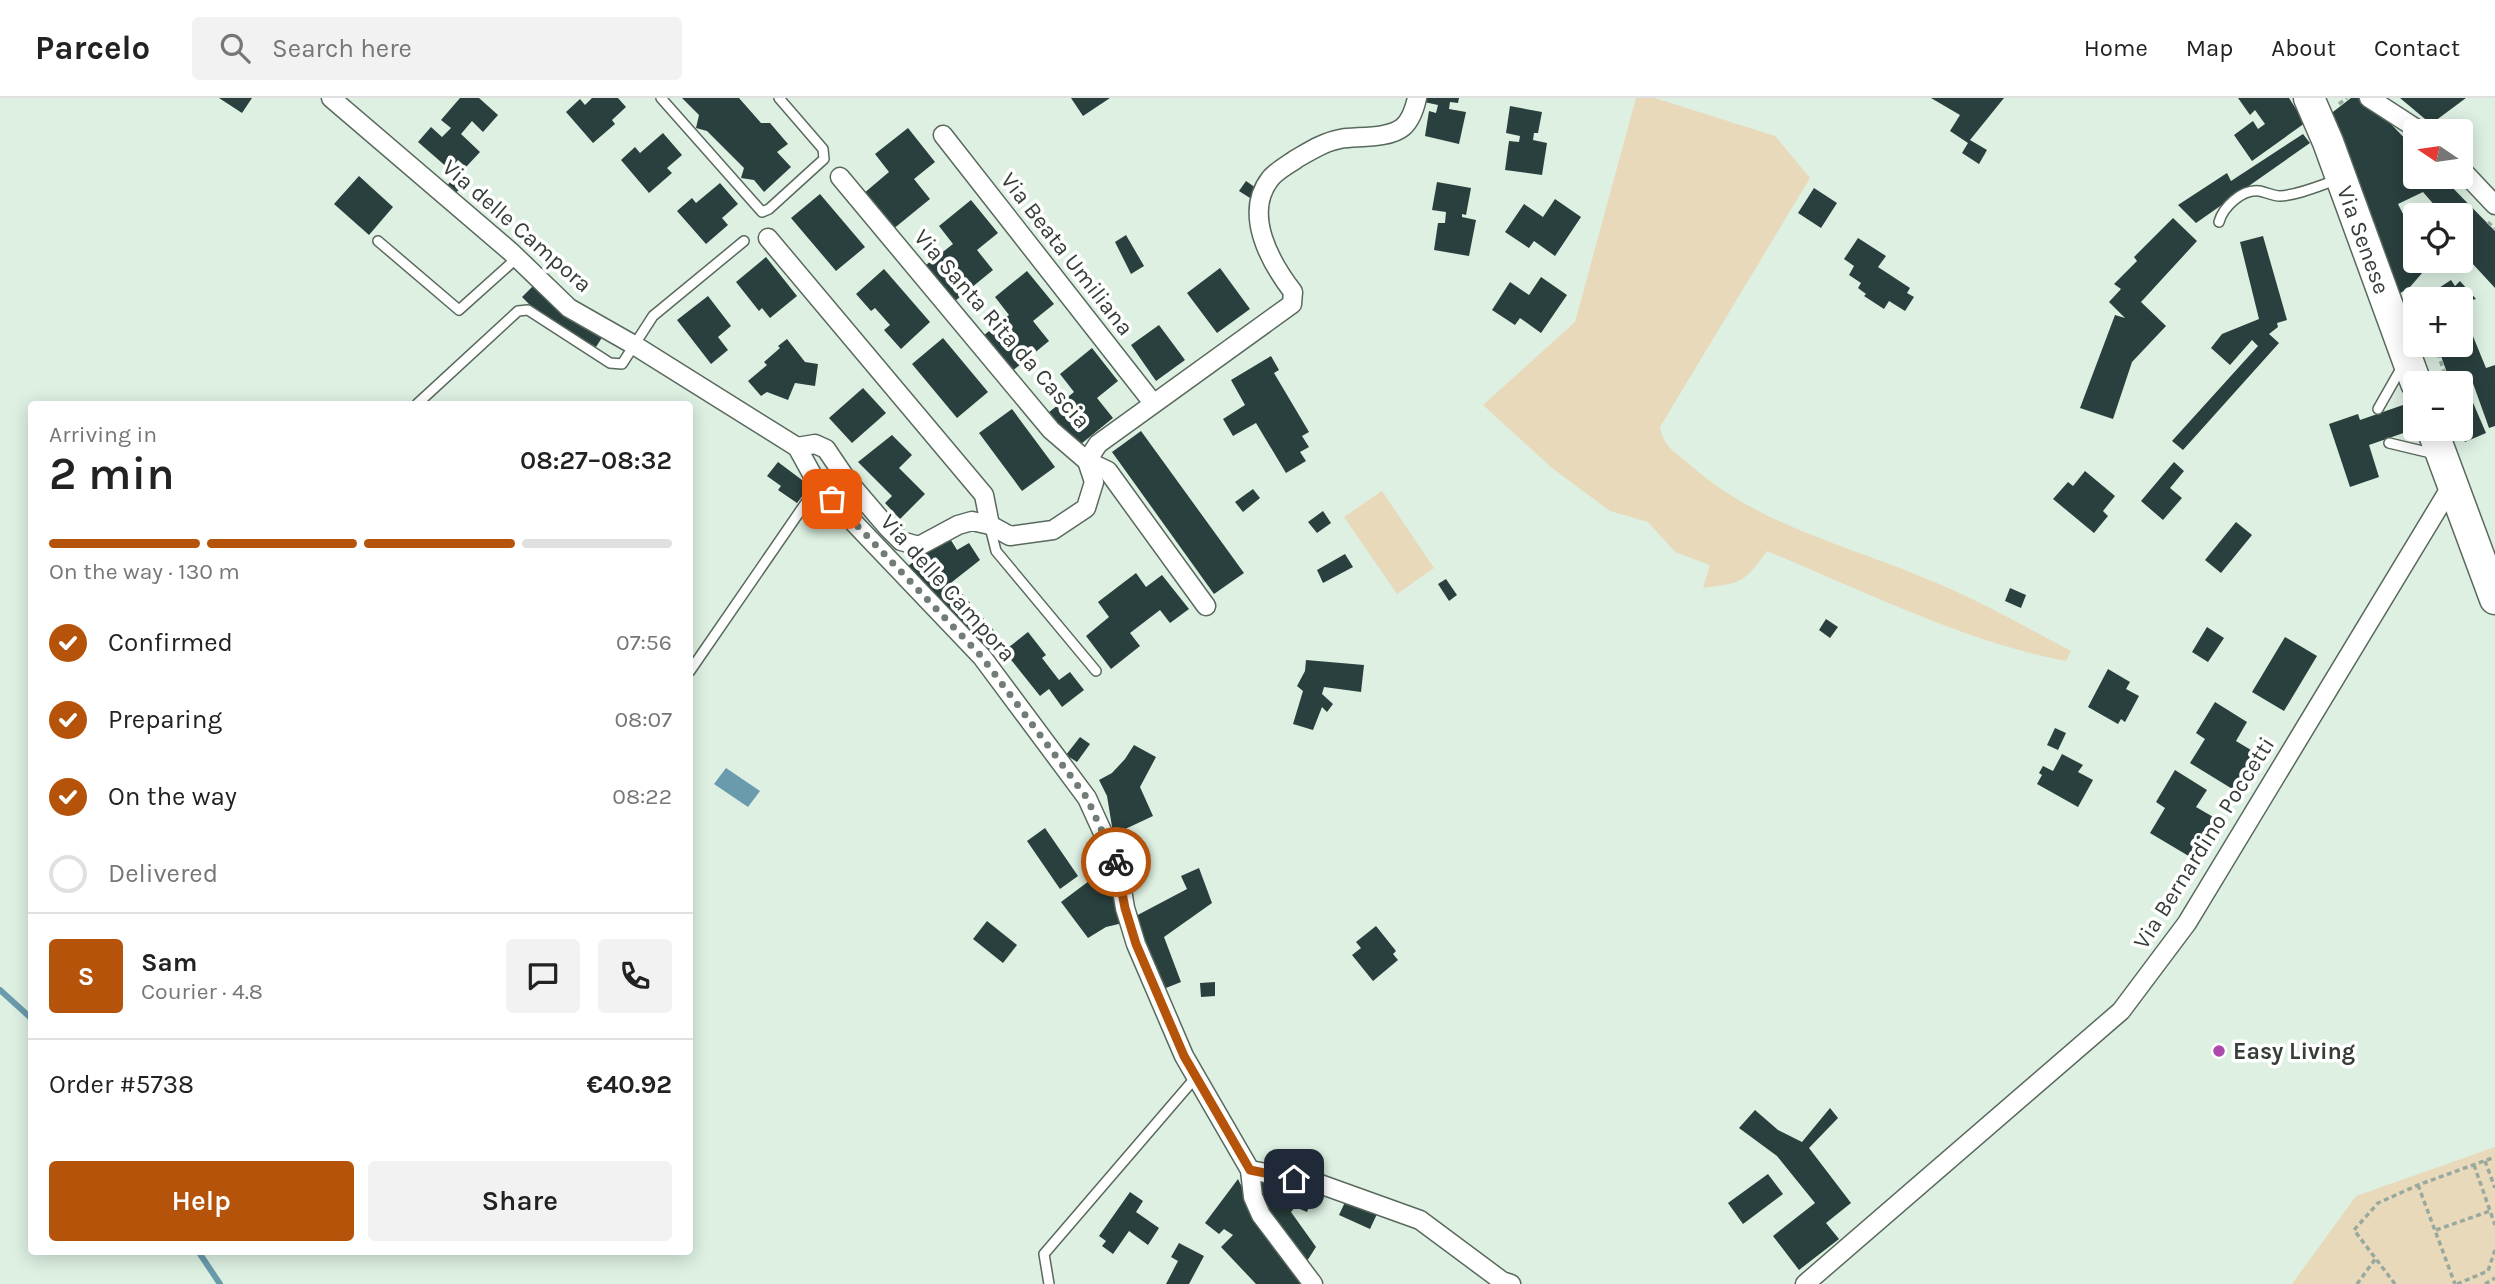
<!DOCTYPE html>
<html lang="en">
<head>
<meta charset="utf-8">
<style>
	body { margin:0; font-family:Karla,sans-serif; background:#f2f2f2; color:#222; height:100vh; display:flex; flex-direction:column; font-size:26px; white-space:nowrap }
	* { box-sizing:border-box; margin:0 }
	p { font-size:23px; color:#767676 }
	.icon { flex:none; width:38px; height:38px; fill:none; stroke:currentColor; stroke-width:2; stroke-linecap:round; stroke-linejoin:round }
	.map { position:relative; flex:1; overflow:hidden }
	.details { position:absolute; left:28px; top:303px; width:665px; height:854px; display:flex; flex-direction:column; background:#fff; border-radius:7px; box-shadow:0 4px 18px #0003 }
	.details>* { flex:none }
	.needle { width:46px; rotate:283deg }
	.tools { position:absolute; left:2403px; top:21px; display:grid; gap:14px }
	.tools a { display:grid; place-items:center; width:70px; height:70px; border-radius:7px; background:#fff; box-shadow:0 4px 18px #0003; font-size:35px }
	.pin { position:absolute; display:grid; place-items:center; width:60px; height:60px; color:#fff; margin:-30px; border-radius:14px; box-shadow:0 4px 10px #0006 }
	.courier { position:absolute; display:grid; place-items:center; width:70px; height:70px; margin:-35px; border:5px solid #b45309; border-radius:50%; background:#fff; color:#222; box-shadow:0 2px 9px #0007 }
	.head em { font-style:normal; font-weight:600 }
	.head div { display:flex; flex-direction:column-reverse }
	.head { display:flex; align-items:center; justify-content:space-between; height:119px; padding:0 21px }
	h1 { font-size:46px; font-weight:600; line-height:52px }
	.bar { display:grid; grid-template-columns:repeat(4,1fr); gap:10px 7px; align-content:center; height:84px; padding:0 21px }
	.bar i { height:9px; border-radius:5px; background:#e0e0e0 }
	.bar .on { background:#b45309 }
	.bar p { grid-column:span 4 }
	.line { display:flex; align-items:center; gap:18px; padding:0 21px; border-top:2px solid #e0e0e0 }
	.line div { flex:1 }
	.round { display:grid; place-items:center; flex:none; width:74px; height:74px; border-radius:7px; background:#f2f2f2 }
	ol { padding:0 21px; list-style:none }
	li { display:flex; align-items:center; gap:21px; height:77px }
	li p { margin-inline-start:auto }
	li .icon { padding:7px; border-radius:50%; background:#b45309; color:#fff; stroke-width:4 }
	li:last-child { color:#767676 }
	li i { width:38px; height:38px; border:4px solid #e0e0e0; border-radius:50% }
	.button { display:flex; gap:14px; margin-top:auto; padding:14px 21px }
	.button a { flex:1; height:80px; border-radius:7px; background:#b45309; color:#fff; font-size:28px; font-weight:600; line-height:80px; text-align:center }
	.button a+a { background:#f2f2f2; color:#222 }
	header { display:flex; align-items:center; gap:42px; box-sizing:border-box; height:98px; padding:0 35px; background:#fff; border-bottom:2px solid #e0e0e0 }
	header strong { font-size:33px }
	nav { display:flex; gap:38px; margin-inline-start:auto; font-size:24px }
	.search { width:490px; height:63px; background:#f2f2f2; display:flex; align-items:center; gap:18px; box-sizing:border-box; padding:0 24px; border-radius:7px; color:#767676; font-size:26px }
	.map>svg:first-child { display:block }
	.green { fill:#e9d9bb }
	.water { fill:#699bad }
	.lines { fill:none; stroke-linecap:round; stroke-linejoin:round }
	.stream { stroke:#699bad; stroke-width:6 }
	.building { fill:#2a403e }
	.lane-casing { stroke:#59695d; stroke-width:12 }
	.street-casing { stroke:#59695d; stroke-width:21 }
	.primary-casing { stroke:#59695d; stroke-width:33 }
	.path { stroke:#9aa99e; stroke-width:3.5; stroke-dasharray:5 3.5; stroke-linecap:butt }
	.lane { stroke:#fff; stroke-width:9 }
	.street { stroke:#fff; stroke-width:18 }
	.primary { stroke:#fff; stroke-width:30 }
	.done { stroke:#707c74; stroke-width:7; stroke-dasharray:0 12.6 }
	.route { stroke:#b45309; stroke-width:9 }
	.poi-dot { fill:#ad48ad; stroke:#fff; stroke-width:2.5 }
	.labels { text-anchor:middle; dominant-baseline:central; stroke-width:7; stroke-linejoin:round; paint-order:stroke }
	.street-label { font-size:23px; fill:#363e38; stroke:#fff }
	.poi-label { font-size:23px; font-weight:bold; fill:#363e38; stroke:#fff; text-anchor:start }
</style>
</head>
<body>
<header>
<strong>Parcelo</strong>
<div class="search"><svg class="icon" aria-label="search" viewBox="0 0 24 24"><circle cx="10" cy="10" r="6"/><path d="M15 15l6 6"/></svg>Search here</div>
<nav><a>Home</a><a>Map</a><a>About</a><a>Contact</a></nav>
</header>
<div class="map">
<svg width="2495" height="1186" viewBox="0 0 2495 1186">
	<rect width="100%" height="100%" fill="#ddf0e2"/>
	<g class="green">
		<path d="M1636,0H1655L1775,38L1810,80L1660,329C1664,349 1673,352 1688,365C1756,426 1840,445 1922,479C1973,499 2022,527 2071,553L2066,563C1967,545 1861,492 1767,453C1744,485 1742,485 1703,490L1710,467L1675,454L1648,424L1610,413L1552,370L1483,307L1575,224Z"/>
		<polygon points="1382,393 1434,470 1397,496 1344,419"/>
		<polygon points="2495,1049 2495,1186 2292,1186 2356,1098"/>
	</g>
	<polygon class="water" points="726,670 760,693 748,709 714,686"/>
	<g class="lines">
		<g class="stream">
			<polyline points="0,892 32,921"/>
			<polyline points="198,1153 220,1186"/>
		</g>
	</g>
	<g class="building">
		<polygon points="219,0 252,0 242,15"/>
		<polygon points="460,0 479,0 498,17 483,34 472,23 461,36 480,54 466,69 458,62 449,71 418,44 431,29 442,39 451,30 441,22"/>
		<polygon points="592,0 618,0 626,9 612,22 615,26 593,45 566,14 580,1 585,7"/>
		<polygon points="682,0 739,0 761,25 770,25 788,46 777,54 791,69 764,94 754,82 741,80 744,70 707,33 696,30 699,17"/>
		<polygon points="1071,0 1110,0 1083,18"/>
		<polygon points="1425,0 1459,0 1458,5 1450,4 1449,11 1466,14 1459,46 1425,38 1429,13 1436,15 1438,7 1424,4"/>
		<polygon points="1931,0 2004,0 1970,42 1987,52 1979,66 1962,55 1968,45 1950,33 1960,17"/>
		<polygon points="2238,0 2289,0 2305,25 2252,63 2234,37 2253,23 2258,31 2265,26 2255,12 2250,17"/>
		<polygon points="2351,0 2358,0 2388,23 2415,51 2415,79 2442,79 2495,133 2495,190 2460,152 2460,117 2443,117 2423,94 2398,106 2415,140 2415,163 2427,163 2429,167 2410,189 2394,199 2329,17"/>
		<polygon points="2400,0 2466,0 2431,26"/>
		<polygon points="1510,8 1542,14 1538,35 1534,35 1533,42 1547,45 1542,77 1505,72 1509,43 1519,44 1520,38 1506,35"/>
		<polygon points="908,30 935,64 914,81 930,101 892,132 863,96 889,74 875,56"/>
		<polygon points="663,35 682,57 667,70 672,75 649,95 621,62 635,49 640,55"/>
		<polygon points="2303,36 2310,45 2196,125 2178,107 2227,75 2231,83"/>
		<polygon points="456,76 465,84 456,95 447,88"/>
		<polygon points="359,78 393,109 369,137 334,106"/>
		<polygon points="1246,83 1256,90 1250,100 1239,93"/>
		<polygon points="1437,84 1471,90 1466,117 1462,116 1462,119 1476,122 1469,158 1434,152 1438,125 1445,125 1446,114 1432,112"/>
		<polygon points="720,85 738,106 722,120 728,127 706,146 677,113 692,100 696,105"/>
		<polygon points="1814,90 1837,105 1821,130 1798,115"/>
		<polygon points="820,96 865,149 836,173 791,120"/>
		<polygon points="1555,101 1581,119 1555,158 1534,143 1529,150 1505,134 1524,106 1543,119"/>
		<polygon points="971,102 998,135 977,152 993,172 955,203 926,167 953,146 939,128"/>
		<polygon points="2173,120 2197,143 2141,204 2166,228 2132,264 2113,321 2080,310 2115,217 2125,220 2109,204 2121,191 2114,186 2137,163 2134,159"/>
		<polygon points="1126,137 1144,168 1131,176 1115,144"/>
		<polygon points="2263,138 2287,222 2277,225 2278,229 2269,236 2279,245 2183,352 2172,343 2258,248 2252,242 2230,267 2211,250 2222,236 2259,221 2240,144"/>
		<polygon points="1858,140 1886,158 1878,169 1910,190 1907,195 1914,199 1905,213 1889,203 1884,211 1864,198 1866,196 1858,190 1861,185 1849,177 1854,168 1844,161"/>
		<polygon points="766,159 797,198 770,220 762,210 759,213 736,184"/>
		<polygon points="1220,170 1250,211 1217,235 1187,195"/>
		<polygon points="884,171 930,224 901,251 884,232 890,227 875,210 871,213 856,196"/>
		<polygon points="1027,173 1054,206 1033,223 1049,243 1011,274 983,238 1009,217 995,199"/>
		<polygon points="1541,179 1567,197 1541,235 1520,220 1515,227 1492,212 1510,184 1529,197"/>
		<polygon points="2451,182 2455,188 2460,183 2476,201 2460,205 2460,201 2422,201"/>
		<polygon points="533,188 562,215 603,238 596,249 535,212 522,199"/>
		<polygon points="708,198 731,228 718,239 728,252 711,266 677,222"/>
		<polygon points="2461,209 2486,270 2495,267 2495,328 2489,330 2470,277 2450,283 2437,247 2460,247"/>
		<polygon points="1159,227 1185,262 1156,283 1131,247"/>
		<polygon points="943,240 988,294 957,320 912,266"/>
		<polygon points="787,241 805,264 818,266 815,288 795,285 788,302 767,294 761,298 748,283 767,267 764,264 780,250 778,248"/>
		<polygon points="1092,250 1118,283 1097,300 1113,320 1076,350 1048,315 1074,294 1060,276"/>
		<polygon points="1271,258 1279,272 1274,275 1309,334 1302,338 1309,349 1300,354 1306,363 1286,375 1256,325 1233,338 1223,321 1245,307 1231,282"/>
		<polygon points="863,290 886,315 852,345 829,320"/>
		<polygon points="2471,300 2486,335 2465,344 2459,331 2460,305"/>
		<polygon points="2403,307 2412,332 2369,347 2379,379 2350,389 2329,326 2358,316 2360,322"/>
		<polygon points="1012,311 1055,369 1022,393 979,335"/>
		<polygon points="1141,333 1244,475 1214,496 1112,354"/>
		<polygon points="892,337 912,357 899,370 925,396 900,421 885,405 892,398 858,364"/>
		<polygon points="778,364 810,388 797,405 778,392 781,388 767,378"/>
		<polygon points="2174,364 2184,373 2170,390 2182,400 2163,422 2141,403"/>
		<polygon points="2085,373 2115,398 2103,413 2108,418 2094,435 2053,401 2068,384 2073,388"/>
		<polygon points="1253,391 1260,400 1243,414 1235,404"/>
		<polygon points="1323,413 1331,425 1317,435 1308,424"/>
		<polygon points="2236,424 2252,437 2221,475 2205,462"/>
		<polygon points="949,439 957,452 969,445 980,462 952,484 1003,543 986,555 905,470"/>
		<polygon points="1345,456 1353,469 1323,485 1317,472"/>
		<polygon points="1136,475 1146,489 1162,477 1189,511 1170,525 1160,512 1130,535 1140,548 1111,571 1086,538 1109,519 1098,504"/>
		<polygon points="1446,481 1457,497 1449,503 1438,486"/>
		<polygon points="2010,490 2026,497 2021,510 2005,503"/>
		<polygon points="1826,521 1838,529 1830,540 1819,532"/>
		<polygon points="2207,529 2224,540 2208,564 2192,554"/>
		<polygon points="1028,534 1046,557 1042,560 1059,582 1070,574 1084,592 1062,609 1049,591 1040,598 1004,553"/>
		<polygon points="2285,539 2317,558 2284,613 2252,594"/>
		<polygon points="1306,562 1364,567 1361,594 1324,589 1322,596 1333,606 1327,614 1322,609 1313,632 1293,626 1303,593 1297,588 1305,573"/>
		<polygon points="2108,571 2130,584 2126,591 2139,598 2125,624 2121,621 2118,626 2088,609"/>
		<polygon points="2215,604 2247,624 2236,643 2256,655 2234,692 2190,665 2205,641 2196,635"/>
		<polygon points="2055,630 2066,635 2058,652 2047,647"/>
		<polygon points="1080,639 1090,646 1077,664 1066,657"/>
		<polygon points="1134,647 1156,659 1140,689 1153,718 1121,733 1124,746 1115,747 1107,698 1099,682 1112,675 1125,661"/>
		<polygon points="2062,656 2083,667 2078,674 2093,682 2078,709 2037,686 2042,677 2039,675 2043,668 2053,673"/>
		<polygon points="2175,672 2207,692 2196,709 2215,720 2192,760 2150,735 2165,710 2156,704"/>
		<polygon points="1045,730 1078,778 1060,791 1027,743"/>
		<polygon points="1106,759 1118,811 1123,825 1106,829 1088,840 1061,804 1101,774 1098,761"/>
		<polygon points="1199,770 1212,805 1164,839 1181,884 1161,892 1132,820 1187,791 1181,778"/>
		<polygon points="987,823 1017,847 1003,865 973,841"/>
		<polygon points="1376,828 1396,853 1393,856 1398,862 1373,883 1352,857 1361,850 1356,844"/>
		<polygon points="1215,884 1215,898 1201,899 1200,885"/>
		<polygon points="1830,1010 1838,1020 1809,1050 1851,1105 1826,1125 1839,1141 1799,1172 1773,1138 1815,1105 1777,1058 1739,1030 1755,1012 1778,1032 1802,1044"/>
		<polygon points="1768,1076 1783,1096 1743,1126 1728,1105"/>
		<polygon points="1264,1077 1315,1094 1307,1114 1295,1109 1291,1114 1316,1149 1307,1163 1268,1114 1256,1090"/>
		<polygon points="1238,1081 1259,1125 1307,1186 1256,1186 1221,1149 1233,1137 1224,1131 1219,1136 1205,1125"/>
		<polygon points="1130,1094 1143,1103 1136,1114 1159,1130 1148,1147 1129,1133 1113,1156 1102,1148 1106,1143 1099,1138"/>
		<polygon points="1346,1102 1377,1116 1370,1131 1339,1117"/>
		<polygon points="1179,1145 1204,1158 1189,1186 1166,1186 1178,1163 1171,1159"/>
	</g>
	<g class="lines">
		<g class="lane-casing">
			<g id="lane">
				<polyline points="661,0 762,114 769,111 824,61 823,51 779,0"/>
				<path d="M2219,124C2223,109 2242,91 2259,93C2266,94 2273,98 2280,98C2299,97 2321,87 2339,81"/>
				<polyline points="378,143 459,212 517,160"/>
				<polyline points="417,306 518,213 528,212 610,265 622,266 653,218 744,143"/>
				<polyline points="2378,311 2403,267"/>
				<polyline points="2389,345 2435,356"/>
				<polyline points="990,429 996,453 1096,573"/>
				<polyline points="690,573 818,387"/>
				<polyline points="1049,1186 1044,1156 1196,979"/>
			</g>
		</g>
		<g class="street-casing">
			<g id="street">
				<polyline points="331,0 511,154 569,210 634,247 797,349 818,387 982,559 1087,700 1118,768 1125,810 1136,846 1184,958 1250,1072 1253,1099 1261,1117 1313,1186"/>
				<polyline points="2369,0 2420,33"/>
				<polyline points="943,37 1153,305"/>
				<polyline points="2460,70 2495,107"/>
				<polyline points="840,79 1051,332 1087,363 1108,373 1206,508"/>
				<polyline points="768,140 984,397 990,427"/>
				<path d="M797,349L815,346L826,351L847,382L888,430L901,443L919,448L958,427L972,423L990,427L1010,438L1053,432L1086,410L1094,384L1087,363L1098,346L1292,206L1293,194C1270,164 1243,116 1270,81C1276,73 1288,67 1296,61C1310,53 1324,44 1340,41C1357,38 1389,41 1403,29C1411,22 1415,9 1417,0"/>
				<polyline points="1250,1072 1317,1085 1420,1122 1502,1183 1511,1186"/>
				<polyline points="1805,1186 2121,913 2187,825 2452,387"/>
			</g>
		</g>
		<g class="primary-casing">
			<g id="primary">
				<path id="s1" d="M2309,0L2328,44L2416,285"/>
				<polyline points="2432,331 2495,501"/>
			</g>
		</g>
		<g class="path">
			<polyline points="2339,6 2347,0"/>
			<polyline points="2488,124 2495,131"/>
			<polyline points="2435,247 2447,282"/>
			<polyline points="2485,1063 2495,1090"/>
			<polyline points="2474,1067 2495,1127"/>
			<polyline points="2418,1087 2455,1186"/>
			<polyline points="2436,1132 2490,1113"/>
			<polyline points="2357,1186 2376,1160"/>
			<polyline points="2395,1186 2354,1132 2378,1105 2418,1087 2495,1059"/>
			<polyline points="2457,1186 2488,1173 2495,1152"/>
			<polyline points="2485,1186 2495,1180"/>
		</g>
		<use href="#lane" class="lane"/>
		<use href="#street" class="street"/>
		<use href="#primary" class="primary"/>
	</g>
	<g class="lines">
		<polyline class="done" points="832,401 982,559 1087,700 1116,764"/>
		<polyline class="route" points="1116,764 1125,810 1136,846 1184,958 1250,1072 1294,1081"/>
	</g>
	<circle class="poi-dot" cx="2219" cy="953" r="7"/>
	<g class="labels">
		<g class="street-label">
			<text transform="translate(517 128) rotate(41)">Via delle Campora</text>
			<text stroke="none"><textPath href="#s1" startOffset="152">Via Senese</textPath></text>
			<text transform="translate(1067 156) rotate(52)">Via Beata Umiliana</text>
			<text transform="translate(1002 231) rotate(49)">Via Santa Rita da Cascia</text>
			<text transform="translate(948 490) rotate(48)">Via delle Campora</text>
			<text transform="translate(2204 745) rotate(-58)">Via Bernardino Poccetti</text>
		</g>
		<g class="poi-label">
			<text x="2233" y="953">Easy Living</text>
		</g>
	</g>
</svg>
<div class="tools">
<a><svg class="needle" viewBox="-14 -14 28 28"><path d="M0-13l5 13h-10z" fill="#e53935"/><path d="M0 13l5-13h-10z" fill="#767676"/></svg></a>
<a><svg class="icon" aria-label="locate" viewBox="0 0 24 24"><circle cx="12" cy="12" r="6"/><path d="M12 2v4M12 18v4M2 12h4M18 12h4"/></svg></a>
<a>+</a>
<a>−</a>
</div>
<div class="pin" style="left:832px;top:401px;background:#ea580c"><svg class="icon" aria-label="bag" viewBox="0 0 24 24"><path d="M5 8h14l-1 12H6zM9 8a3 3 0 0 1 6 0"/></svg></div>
<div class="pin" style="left:1294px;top:1081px;background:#1f2937"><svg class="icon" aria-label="home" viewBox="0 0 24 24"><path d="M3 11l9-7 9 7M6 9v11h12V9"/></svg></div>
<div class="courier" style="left:1116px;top:764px"><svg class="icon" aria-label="bike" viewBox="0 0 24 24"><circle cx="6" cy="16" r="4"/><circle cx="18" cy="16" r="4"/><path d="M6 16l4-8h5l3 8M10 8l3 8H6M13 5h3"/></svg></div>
<section class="details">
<div class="head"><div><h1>2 min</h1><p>Arriving in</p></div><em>08:27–08:32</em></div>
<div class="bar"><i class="on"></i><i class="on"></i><i class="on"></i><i></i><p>On the way · 130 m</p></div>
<ol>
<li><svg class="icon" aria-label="check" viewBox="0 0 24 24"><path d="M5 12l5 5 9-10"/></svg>Confirmed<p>07:56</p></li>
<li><svg class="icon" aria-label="check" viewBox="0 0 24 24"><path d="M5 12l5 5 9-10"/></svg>Preparing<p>08:07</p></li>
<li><svg class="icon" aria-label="check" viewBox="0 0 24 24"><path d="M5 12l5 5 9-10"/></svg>On the way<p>08:22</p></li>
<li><i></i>Delivered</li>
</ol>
<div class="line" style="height:126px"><b class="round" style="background:#b45309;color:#fff">S</b><div><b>Sam</b><p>Courier · 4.8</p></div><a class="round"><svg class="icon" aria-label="chat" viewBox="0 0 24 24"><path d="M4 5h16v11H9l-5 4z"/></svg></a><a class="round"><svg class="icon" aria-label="phone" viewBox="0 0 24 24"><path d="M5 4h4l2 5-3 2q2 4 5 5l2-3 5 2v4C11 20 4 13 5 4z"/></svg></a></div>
<div class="line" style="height:91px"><div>Order #5738</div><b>€40.92</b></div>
<div class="button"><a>Help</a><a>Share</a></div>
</section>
</div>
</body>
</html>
